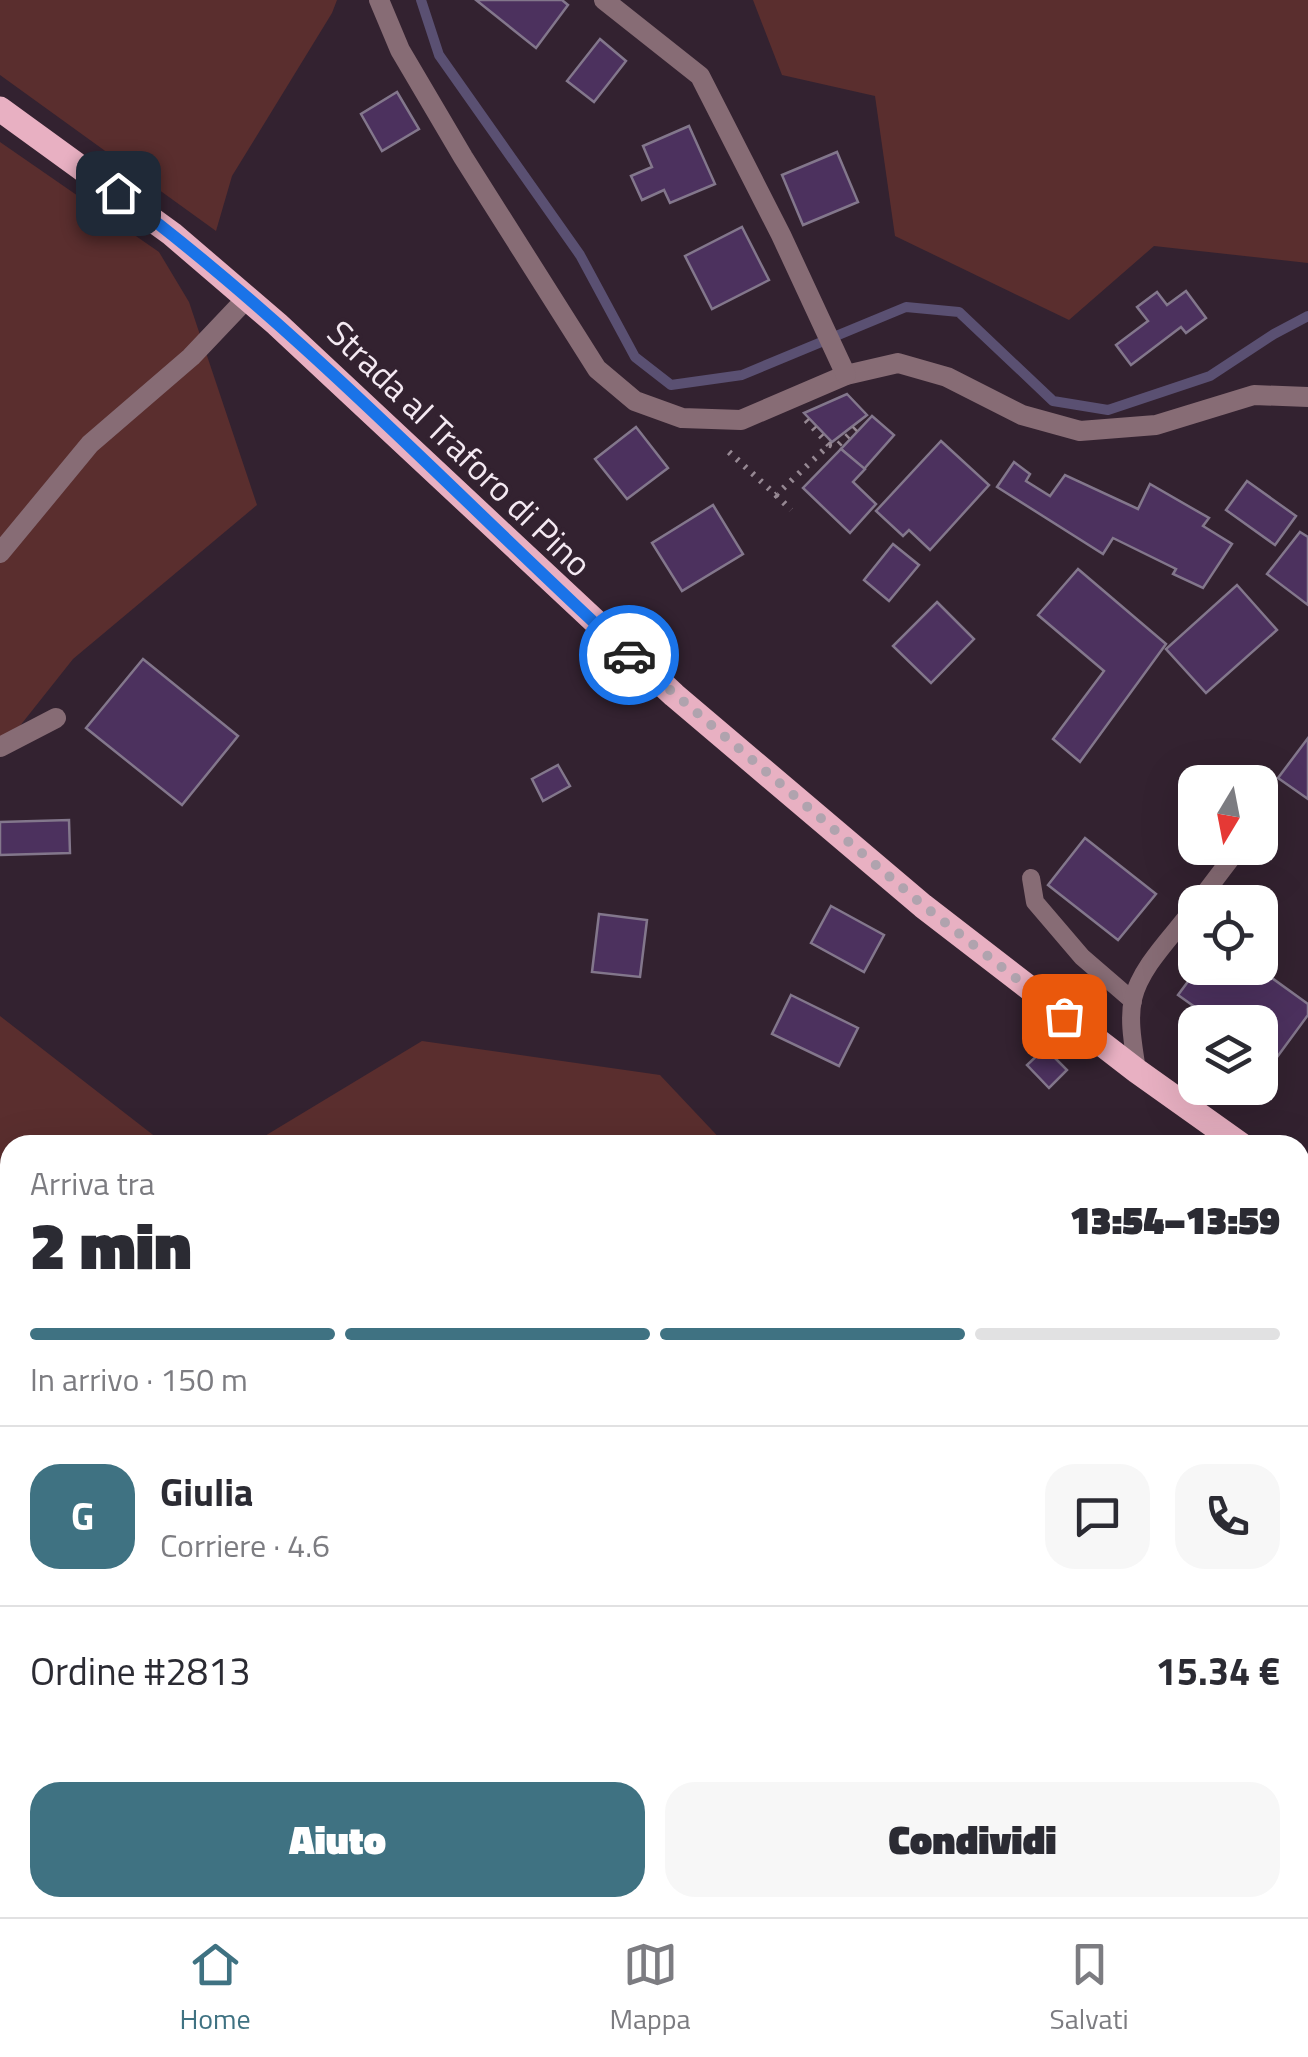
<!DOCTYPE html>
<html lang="it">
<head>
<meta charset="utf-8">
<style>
	body { margin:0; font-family:"Titillium Web",sans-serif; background:#f7f7f7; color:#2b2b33; height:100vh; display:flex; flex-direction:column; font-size:38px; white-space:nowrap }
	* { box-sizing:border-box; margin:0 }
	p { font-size:32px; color:#7c7c81 }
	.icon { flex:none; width:55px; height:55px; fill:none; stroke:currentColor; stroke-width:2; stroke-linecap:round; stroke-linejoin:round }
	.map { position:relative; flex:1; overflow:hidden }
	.panel { position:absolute; left:0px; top:1135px; width:1310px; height:782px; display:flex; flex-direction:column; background:#fff; border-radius:30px 30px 0 0; box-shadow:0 10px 40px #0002 }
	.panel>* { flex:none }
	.needle { width:65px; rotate:190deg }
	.controls { position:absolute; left:1178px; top:765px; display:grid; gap:20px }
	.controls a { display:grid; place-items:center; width:100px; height:100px; border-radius:20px; background:#fff; box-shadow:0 10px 40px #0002; font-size:50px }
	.pin { position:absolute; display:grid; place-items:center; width:85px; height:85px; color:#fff; margin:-42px; border-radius:20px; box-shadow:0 5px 15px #0006 }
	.courier { position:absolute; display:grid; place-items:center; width:100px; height:100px; margin:-50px; border:8px solid #1a73e8; border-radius:50%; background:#fff; color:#222; box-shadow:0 2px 12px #0007 }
	.head em { font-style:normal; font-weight:800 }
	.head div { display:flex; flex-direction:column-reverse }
	.head { display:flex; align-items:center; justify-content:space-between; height:170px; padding:0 30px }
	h1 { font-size:65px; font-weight:800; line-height:75px }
	.bar { display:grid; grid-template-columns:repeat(4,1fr); gap:15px 10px; align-content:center; height:120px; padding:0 30px }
	.bar i { height:12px; border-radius:8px; background:#e1e1e2 }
	.bar .on { background:#3f7282 }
	.bar p { grid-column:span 4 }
	.line { display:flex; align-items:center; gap:25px; padding:0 30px; border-top:2px solid #e1e1e2 }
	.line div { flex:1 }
	.round { display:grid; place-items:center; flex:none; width:105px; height:105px; border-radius:30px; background:#f7f7f7 }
	.primary-button { display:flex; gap:20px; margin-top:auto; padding:20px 30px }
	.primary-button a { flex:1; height:115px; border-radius:30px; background:#3f7282; color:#fff; font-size:40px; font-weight:800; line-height:115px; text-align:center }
	.primary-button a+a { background:#f7f7f7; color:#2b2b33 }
	.tab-bar { display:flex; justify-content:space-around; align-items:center; height:140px; border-top:2px solid #e1e1e2; background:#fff; font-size:28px; color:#7c7c81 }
	.tab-bar a { display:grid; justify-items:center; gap:5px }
	.tab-bar .on { color:#3f7282 }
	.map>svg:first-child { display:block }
	.green { fill:#5a2e2e }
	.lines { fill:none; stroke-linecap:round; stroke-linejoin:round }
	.stream { stroke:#5a5072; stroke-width:10 }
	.building { fill:#4c315e; stroke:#83778c; stroke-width:2.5 }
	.path { stroke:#968893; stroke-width:6; stroke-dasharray:2.5 8; stroke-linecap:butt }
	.service { stroke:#876c75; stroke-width:18 }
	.minor { stroke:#876c75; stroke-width:20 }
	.primary { stroke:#e8b0c2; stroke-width:25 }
	.done { stroke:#b0a3ae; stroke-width:10; stroke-dasharray:0 18 }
	.route { stroke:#1a73e8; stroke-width:12 }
	.labels { text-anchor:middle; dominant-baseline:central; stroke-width:8; stroke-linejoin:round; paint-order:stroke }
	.street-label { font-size:35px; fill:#f4e9f2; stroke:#332230 }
</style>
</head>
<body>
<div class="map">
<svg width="1308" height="1917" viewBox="0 0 1308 1917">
	<rect width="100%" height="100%" fill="#332230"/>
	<g class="green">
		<polygon points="0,0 337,0 332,13 232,176 216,231 0,75"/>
		<polygon points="753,0 1308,0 1308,263 1154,246 1069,320 895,236 875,96 782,75"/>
		<polygon points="0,142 159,252 189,302 257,505 73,659 0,751"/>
		<polygon points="0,1016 166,1145 10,1145 10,1908 1296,1908 1297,1917 0,1917"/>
		<polygon points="422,1041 660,1075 726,1145 250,1145"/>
	</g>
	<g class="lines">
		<polyline class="stream" points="421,0 439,55 580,255 635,357 671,385 742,375 906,307 959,312 1053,401 1108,410 1210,376 1274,334 1308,316"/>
	</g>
	<g class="building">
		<polygon points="476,0 562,0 568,5 536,48"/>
		<polygon points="600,39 626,61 594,102 567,81"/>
		<polygon points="397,92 419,129 382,151 361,114"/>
		<polygon points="689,126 715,184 670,203 664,190 642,200 631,176 652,167 643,146"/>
		<polygon points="837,152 858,202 803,225 782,175"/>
		<polygon points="742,227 769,280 712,309 685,256"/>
		<polygon points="1186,291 1206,318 1186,333 1181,327 1131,365 1116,345 1148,321 1137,307 1157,292 1167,305"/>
		<polygon points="847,394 867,415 832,442 804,413"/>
		<polygon points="872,416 894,435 864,469 841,449"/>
		<polygon points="636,427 668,468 627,499 595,459"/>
		<polygon points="941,441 989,485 930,550 909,530 903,536 876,511"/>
		<polygon points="841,449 865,469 853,482 876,504 850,533 803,488"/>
		<polygon points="1014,462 1030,474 1026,481 1050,496 1065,475 1138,509 1150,484 1209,518 1203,526 1232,544 1203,588 1173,574 1176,569 1113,538 1103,554 997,487"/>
		<polygon points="1247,481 1296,516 1275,545 1226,510"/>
		<polygon points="713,505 743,554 682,591 652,543"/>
		<polygon points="1300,532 1308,537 1308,605 1267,574"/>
		<polygon points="893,544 919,565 889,601 864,580"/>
		<polygon points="1078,569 1166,644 1080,762 1053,739 1104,671 1038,615"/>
		<polygon points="1237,585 1277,630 1206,693 1166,649"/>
		<polygon points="937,602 974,639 931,683 893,646"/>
		<polygon points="143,659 238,736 182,805 86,728"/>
		<polygon points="1308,738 1308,799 1278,778"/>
		<polygon points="558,765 570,786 543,801 532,779"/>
		<polygon points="69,820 70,853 0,855 0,822"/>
		<polygon points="1085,838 1156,894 1118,940 1048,885"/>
		<polygon points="831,906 884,935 864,972 811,943"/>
		<polygon points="599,914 647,920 640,977 592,972"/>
		<polygon points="1198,968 1258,968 1308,1004 1308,1015 1272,1064 1260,1055 1260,1022 1216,1022 1178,995"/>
		<polygon points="791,995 858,1028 839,1066 772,1034"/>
		<polygon points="1045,1048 1067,1070 1049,1088 1027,1065"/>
		<polygon points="1300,1369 1308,1372 1308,1430 1300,1427"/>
	</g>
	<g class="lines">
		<g class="path">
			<polyline points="829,445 837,446 859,425"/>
			<polyline points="729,452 776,495 829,445 806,420"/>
			<polyline points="776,495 791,510"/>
			<polyline points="0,1447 10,1452"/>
		</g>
		<g class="service">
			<polyline points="1260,819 1261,818"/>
			<polyline points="1031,878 1035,902 1082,957 1133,1001"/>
			<polyline points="1198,902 1239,848"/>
			<path d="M1137,1071C1134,1048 1128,1022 1133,999C1141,965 1175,934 1195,906"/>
		</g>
		<g class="minor">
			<polyline points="379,0 400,50 463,157 597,369 635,401 682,418 741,420 846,375 898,363 947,377 1022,415 1080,431 1156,425 1254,395 1308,397"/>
			<polyline points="604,0 700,76 781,235 846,375"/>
			<polyline points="0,553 90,444 191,357 247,298"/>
			<polyline points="0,747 56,718"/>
			<polyline points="1300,1495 1308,1497"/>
			<polyline points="1085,1908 1089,1917"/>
		</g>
		<g class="primary">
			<polyline points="0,109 172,234 277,324 674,695 923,906 1137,1071 1241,1145"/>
			<polyline points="1300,1187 1308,1193"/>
		</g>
	</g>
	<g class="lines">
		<polyline class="done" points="629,655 924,906 1064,1016"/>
		<path class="route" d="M118,193C303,331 460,500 629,655"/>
	</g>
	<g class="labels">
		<g class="street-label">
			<text transform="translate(460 448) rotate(44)">Strada al Traforo di Pino</text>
		</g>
	</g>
</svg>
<div class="controls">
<a><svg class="needle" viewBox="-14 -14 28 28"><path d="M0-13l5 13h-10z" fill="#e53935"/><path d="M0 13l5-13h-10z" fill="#7c7c81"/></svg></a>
<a><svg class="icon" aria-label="locate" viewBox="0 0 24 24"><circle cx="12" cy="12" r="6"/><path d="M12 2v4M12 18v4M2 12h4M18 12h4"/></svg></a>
<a><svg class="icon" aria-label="layers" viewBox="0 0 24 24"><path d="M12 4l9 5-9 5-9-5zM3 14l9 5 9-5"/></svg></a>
</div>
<div class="pin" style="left:1064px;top:1016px;background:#ea580c"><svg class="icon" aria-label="bag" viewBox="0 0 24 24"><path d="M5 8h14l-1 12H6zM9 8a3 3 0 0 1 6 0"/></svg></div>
<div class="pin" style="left:118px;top:193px;background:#1f2937"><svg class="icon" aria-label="home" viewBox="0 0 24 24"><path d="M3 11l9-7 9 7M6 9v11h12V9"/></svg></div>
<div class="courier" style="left:629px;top:655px"><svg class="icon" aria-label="car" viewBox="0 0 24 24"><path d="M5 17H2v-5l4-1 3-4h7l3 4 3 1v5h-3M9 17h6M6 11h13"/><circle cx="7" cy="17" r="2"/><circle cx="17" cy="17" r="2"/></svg></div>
<section class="panel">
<div class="head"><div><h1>2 min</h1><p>Arriva tra</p></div><em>13:54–13:59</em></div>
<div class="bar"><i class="on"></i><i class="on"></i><i class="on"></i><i></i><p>In arrivo · 150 m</p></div>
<div class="line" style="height:180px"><b class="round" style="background:#3f7282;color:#fff">G</b><div><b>Giulia</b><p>Corriere · 4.6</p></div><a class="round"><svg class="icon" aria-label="chat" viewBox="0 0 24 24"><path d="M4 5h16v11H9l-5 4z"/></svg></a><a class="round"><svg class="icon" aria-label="phone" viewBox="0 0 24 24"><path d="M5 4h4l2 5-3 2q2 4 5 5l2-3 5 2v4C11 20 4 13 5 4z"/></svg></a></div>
<div class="line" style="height:130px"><div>Ordine #2813</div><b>15.34 €</b></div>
<div class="primary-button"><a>Aiuto</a><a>Condividi</a></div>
</section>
</div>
<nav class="tab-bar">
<a class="on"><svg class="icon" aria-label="home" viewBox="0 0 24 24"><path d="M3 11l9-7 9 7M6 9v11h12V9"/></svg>Home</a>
<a><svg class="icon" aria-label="map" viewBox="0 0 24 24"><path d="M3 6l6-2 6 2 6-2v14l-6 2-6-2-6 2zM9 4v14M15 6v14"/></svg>Mappa</a>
<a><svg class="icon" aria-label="saved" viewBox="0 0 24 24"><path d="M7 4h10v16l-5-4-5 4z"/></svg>Salvati</a>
</nav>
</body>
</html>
